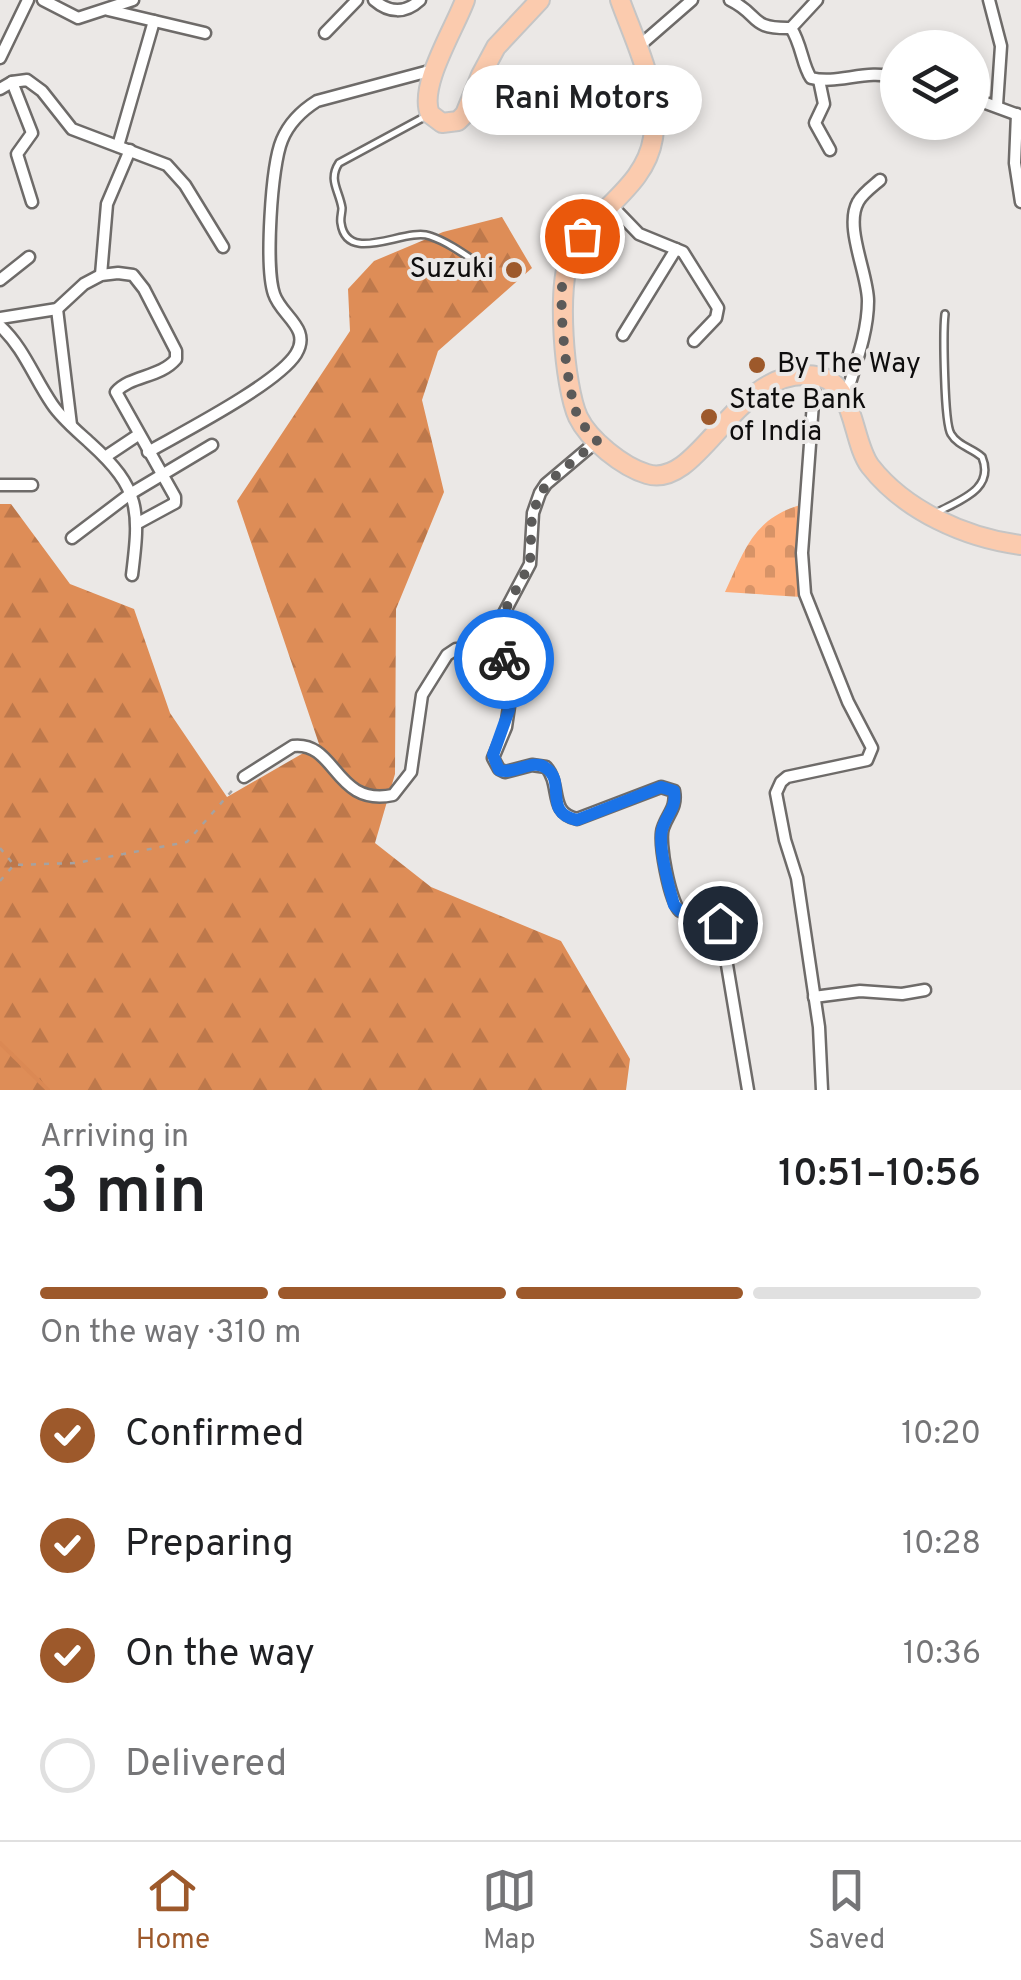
<!DOCTYPE html>
<html lang="en">
<head>
<meta charset="utf-8">
<style>
	body { margin:0; font-family:Overpass,sans-serif; background:#f6f6f6; color:#202124; height:100vh; display:flex; flex-direction:column; font-size:38px; white-space:nowrap }
	* { box-sizing:border-box; margin:0 }
	p { font-size:32px; color:#757577 }
	.icon { flex:none; width:55px; height:55px; fill:none; stroke:currentColor; stroke-width:2; stroke-linecap:round; stroke-linejoin:round }
	.map { position:relative; height:1090px; overflow:hidden }
	.details { display:flex; flex-direction:column; background:#fff; flex:1 }
	.details>* { flex:none }
	.buttons { position:absolute; left:880px; top:30px; display:grid; gap:20px }
	.buttons a { display:grid; place-items:center; width:110px; height:110px; border-radius:50%; background:#fff; box-shadow:0 5px 15px #0003; font-size:50px }
	.pin { position:absolute; display:grid; place-items:center; width:85px; height:85px; color:#fff; margin:-42px; border:5px solid #fff; border-radius:50%; box-shadow:0 2px 10px #0007 }
	.courier { position:absolute; display:grid; place-items:center; width:100px; height:100px; margin:-50px; border:8px solid #1a73e8; border-radius:50%; background:#fff; color:#222; box-shadow:0 2px 12px #0007 }
	.bubble { position:absolute; height:70px; border-radius:35px; background:#fff; box-shadow:0 5px 15px #0003; font-size:32px; font-weight:600; line-height:70px; text-align:center }
	.head em { font-style:normal; font-weight:600 }
	.head div { display:flex; flex-direction:column-reverse }
	.head { display:flex; align-items:center; justify-content:space-between; height:170px; padding:0 40px }
	h1 { font-size:65px; font-weight:600; line-height:75px }
	.bar { display:grid; grid-template-columns:repeat(4,1fr); gap:15px 10px; align-content:center; height:120px; padding:0 40px }
	.bar i { height:12px; border-radius:8px; background:#e0e0e0 }
	.bar .on { background:#9d592b }
	.bar p { grid-column:span 4 }
	ol { padding:0 40px; list-style:none }
	li { display:flex; align-items:center; gap:30px; height:110px }
	li p { margin-inline-start:auto }
	li .icon { padding:10px; border-radius:50%; background:#9d592b; color:#fff; stroke-width:4 }
	li:last-child { color:#757577 }
	li i { width:55px; height:55px; border:5px solid #e0e0e0; border-radius:50% }
	.dock { display:flex; justify-content:space-around; align-items:center; height:140px; border-top:2px solid #e0e0e0; background:#fff; font-size:28px; color:#757577 }
	.dock a { display:grid; justify-items:center; gap:5px }
	.dock .on { color:#9d592b }
	.map>svg:first-child { display:block }
	.forest { fill:url(#forest-firs) }
	.cemetery { fill:url(#cemetery-stones) }
	.lines { fill:none; stroke-linecap:round; stroke-linejoin:round }
	.stream { stroke:#db8954; stroke-width:4 }
	.lane-casing { stroke:#6e6b69; stroke-width:10 }
	.street-casing { stroke:#6e6b69; stroke-width:15 }
	.highway-casing { stroke:#c5c5c5; stroke-width:22 }
	.path { stroke:#a5a2a1; stroke-width:2.5; stroke-dasharray:5 8; stroke-linecap:butt }
	.lane { stroke:#fff; stroke-width:5 }
	.street { stroke:#fff; stroke-width:10 }
	.highway { stroke:#fbcbae; stroke-width:18 }
	.done { stroke:#5b5a59; stroke-width:10; stroke-dasharray:0 18 }
	.route { stroke:#1a73e8; stroke-width:12 }
	.poi-dot { fill:#9d592b; stroke:#ebe8e6; stroke-width:4 }
	.labels { text-anchor:middle; dominant-baseline:central; stroke-width:8; stroke-linejoin:round; paint-order:stroke }
	.poi-label { font-size:28px; fill:#0e0d0d; stroke:#ebe8e6; text-anchor:start }
</style>
</head>
<body>
<div class="map">
<svg width="1021" height="1090" viewBox="0 0 1021 1090">
	<defs>
		<pattern id="forest-firs" width="22" height="20" patternUnits="userSpaceOnUse" patternTransform="scale(2.5)"><rect width="22" height="20" fill="#de8d57"/><path d="M5 1l3.5 6h-7zM16 11l3.5 6h-7z" fill="#bd784b"/></pattern>
		<pattern id="cemetery-stones" width="16" height="16" patternUnits="userSpaceOnUse" patternTransform="scale(2.5)"><rect width="16" height="16" fill="#fcac79"/><path d="M2 7V4a2 2 0 0 1 4 0v3zM10 15v-3a2 2 0 0 1 4 0v3z" fill="#d79367"/></pattern>
	</defs>
	<rect width="100%" height="100%" fill="#ebe8e6"/>
	<polygon class="forest" points="502,217 532,268 438,351 422,400 444,492 396,609 395,774 375,843 431,887 561,941 630,1059 626,1090 0,1090 0,504 11,504 70,584 134,609 170,713 227,797 319,744 237,501 350,331 348,289 374,261 443,232"/>
	<path class="cemetery" d="M804,504L801,597L725,592C745,549 754,517 804,504Z"/>
	<g class="lines">
		<polyline class="stream" points="0,1043 48,1090"/>
		<g class="lane-casing">
			<g id="lane">
				<path d="M428,115L339,163C328,180 339,190 342,208C342,213 340,218 341,223C347,266 405,227 430,236C451,243 472,260 491,272"/>
				<path d="M938,512C960,500 995,489 982,457C972,448 958,446 951,434C944,423 943,331 945,314"/>
			</g>
		</g>
		<g class="street-casing">
			<g id="street">
				<polyline points="43,0 78,18 133,0"/>
				<path d="M374,0C389,13 405,14 420,0"/>
				<path d="M730,0C761,15 748,29 791,28L817,0"/>
				<polyline points="989,0 1001,46 997,105"/>
				<polyline points="108,10 205,33"/>
				<path d="M791,28C802,45 802,65 811,78C839,85 866,68 898,78"/>
				<polyline points="325,33 357,0"/>
				<polyline points="638,47 692,0"/>
				<polyline points="0,58 28,0"/>
				<polyline points="819,80 824,104 815,123 830,150"/>
				<polyline points="12,82 32,133 17,154 32,202"/>
				<polyline points="0,89 12,82 27,80 42,91 72,129 167,165 185,185 223,247"/>
				<polyline points="972,98 1021,116"/>
				<polyline points="1017,114 1015,163 1021,202"/>
				<polyline points="118,146 154,21"/>
				<polyline points="611,205 639,234 683,252 718,308 716,318 694,341"/>
				<polyline points="101,275 107,204 130,150"/>
				<polyline points="0,280 29,257"/>
				<polyline points="57,309 71,425"/>
				<path d="M0,318L57,309L84,284L101,275L118,273L133,275L144,289L176,351V359C160,378 131,375 116,392L175,497V503L138,523"/>
				<path d="M0,326C24,348 34,378 52,404C62,419 77,431 90,443C141,489 140,511 132,575"/>
				<polyline points="623,335 676,249"/>
				<polyline points="815,376 802,553 805,594 848,702 872,748 867,760 787,777 781,782 776,793 785,840 797,878 819,1027 822,1090"/>
				<path d="M845,399C854,368 868,334 868,301C868,274 844,227 858,202C862,194 873,186 880,180"/>
				<path d="M597,441L546,484L540,493L533,513L530,564L503,615L501,626L510,700L506,727L493,758L499,769L505,772L532,765L546,767C562,785 548,813 577,819L661,787L674,791C677,808 668,813 663,828C658,841 670,902 680,911L716,919L720,923L748,1090"/>
				<path d="M148,452C183,432 277,384 296,354C312,328 281,316 274,294C265,268 271,166 282,140C289,123 301,111 317,101L433,70"/>
				<polyline points="105,457 138,435"/>
				<polyline points="0,485 32,485"/>
				<polyline points="72,538 130,494 212,445"/>
				<path d="M244,777L293,746C337,741 334,807 393,795L411,772L422,695L447,655L456,649H463L482,659L505,664"/>
				<polyline points="814,997 860,991 902,994 925,990"/>
			</g>
		</g>
		<g class="highway-casing">
			<g id="highway">
				<path d="M465,0C455,28 418,86 430,114L442,123L458,121L465,114L481,75L496,47L540,0"/>
				<path d="M620,0C635,42 661,92 653,138C645,189 592,210 571,254C556,285 564,386 578,417C589,440 623,467 647,474C702,491 738,357 821,377C855,386 852,442 870,466C905,511 966,538 1021,545"/>
			</g>
		</g>
		<g class="path">
			<polyline points="0,848 14,865 76,863 187,842 237,785"/>
			<polyline points="0,881 13,866"/>
		</g>
		<use href="#lane" class="lane"/>
		<use href="#street" class="street"/>
		<use href="#highway" class="highway"/>
	</g>
	<g class="lines">
		<path class="done" d="M504,659L503,614L530,564L532,513L546,484L597,441C590,433 583,426 578,417C567,391 558,307 563,278C566,262 573,249 582,236"/>
		<path class="route" d="M504,659L509,710L493,755L499,770C515,775 533,758 546,768C567,782 542,813 577,820L661,787L674,791C677,809 666,814 662,830C658,846 669,888 674,905L680,911L716,919L720,923"/>
	</g>
	<g class="poi-dot">
		<circle cx="514" cy="270" r="10"/>
		<circle cx="757" cy="365" r="10"/>
		<circle cx="709" cy="417" r="10"/>
	</g>
	<g class="labels">
		<g class="poi-label">
			<text x="494" y="270" text-anchor="end">Suzuki</text>
			<text x="777" y="365">By The Way</text>
			<text x="729" y="401">State Bank<tspan x="729" dy="32">of India</tspan></text>
		</g>
	</g>
</svg>
<div class="buttons">
<a><svg class="icon" aria-label="layers" viewBox="0 0 24 24"><path d="M12 4l9 5-9 5-9-5zM3 14l9 5 9-5"/></svg></a>
</div>
<div class="pin" style="left:582px;top:236px;background:#ea580c"><svg class="icon" aria-label="bag" viewBox="0 0 24 24"><path d="M5 8h14l-1 12H6zM9 8a3 3 0 0 1 6 0"/></svg></div>
<div class="pin" style="left:720px;top:923px;background:#1f2937"><svg class="icon" aria-label="home" viewBox="0 0 24 24"><path d="M3 11l9-7 9 7M6 9v11h12V9"/></svg></div>
<div class="courier" style="left:504px;top:659px"><svg class="icon" aria-label="bike" viewBox="0 0 24 24"><circle cx="6" cy="16" r="4"/><circle cx="18" cy="16" r="4"/><path d="M6 16l4-8h5l3 8M10 8l3 8H6M13 5h3"/></svg></div>
<div class="bubble" style="left:462px;top:65px;width:240px">Rani Motors</div>
</div>
<section class="details">
<div class="head"><div><h1>3 min</h1><p>Arriving in</p></div><em>10:51–10:56</em></div>
<div class="bar"><i class="on"></i><i class="on"></i><i class="on"></i><i></i><p>On the way · 310 m</p></div>
<ol>
<li><svg class="icon" aria-label="check" viewBox="0 0 24 24"><path d="M5 12l5 5 9-10"/></svg>Confirmed<p>10:20</p></li>
<li><svg class="icon" aria-label="check" viewBox="0 0 24 24"><path d="M5 12l5 5 9-10"/></svg>Preparing<p>10:28</p></li>
<li><svg class="icon" aria-label="check" viewBox="0 0 24 24"><path d="M5 12l5 5 9-10"/></svg>On the way<p>10:36</p></li>
<li><i></i>Delivered</li>
</ol>
</section>
<nav class="dock">
<a class="on"><svg class="icon" aria-label="home" viewBox="0 0 24 24"><path d="M3 11l9-7 9 7M6 9v11h12V9"/></svg>Home</a>
<a><svg class="icon" aria-label="map" viewBox="0 0 24 24"><path d="M3 6l6-2 6 2 6-2v14l-6 2-6-2-6 2zM9 4v14M15 6v14"/></svg>Map</a>
<a><svg class="icon" aria-label="saved" viewBox="0 0 24 24"><path d="M7 4h10v16l-5-4-5 4z"/></svg>Saved</a>
</nav>
</body>
</html>
